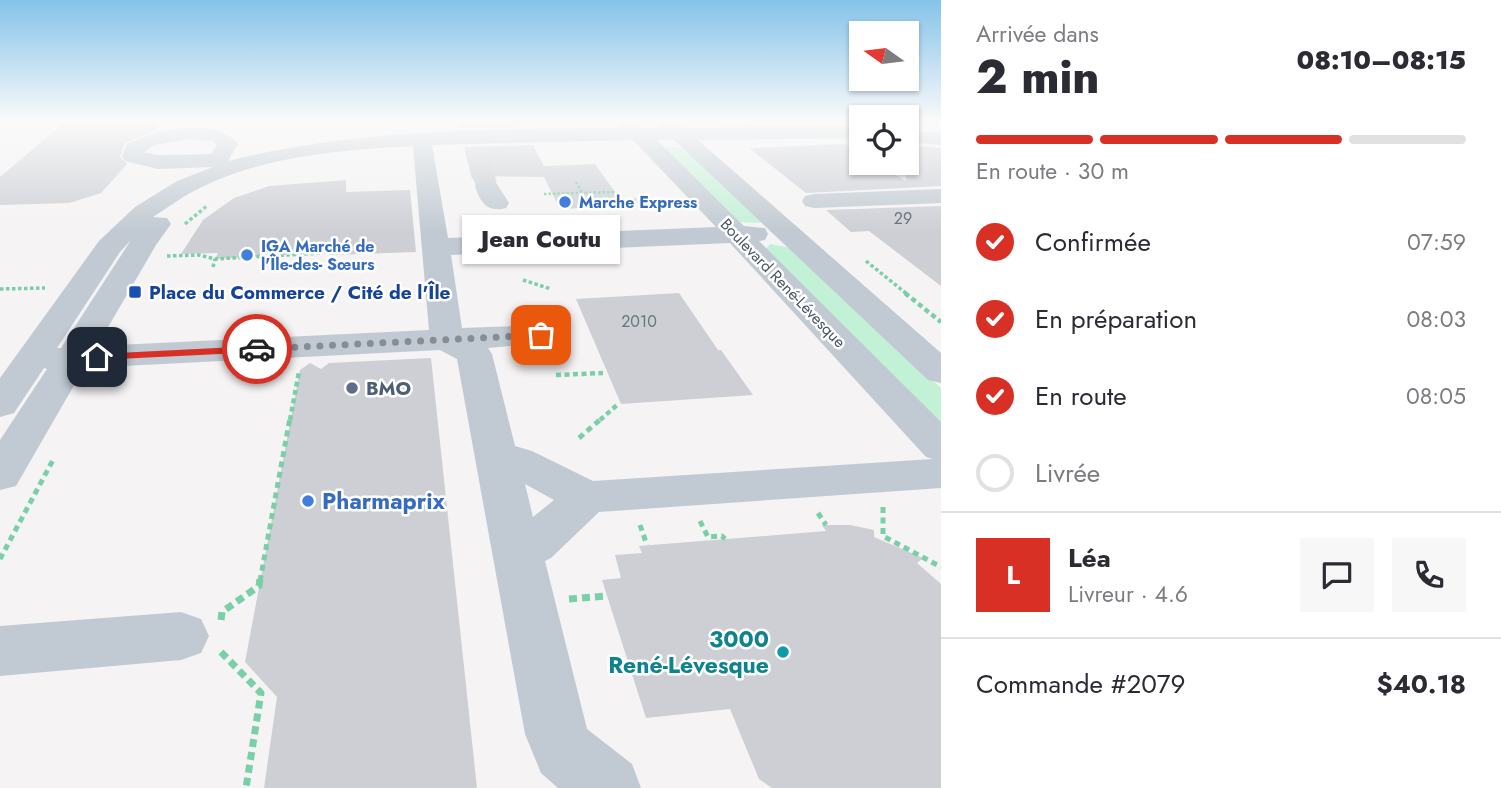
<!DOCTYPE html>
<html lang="fr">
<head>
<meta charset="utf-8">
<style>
	body { margin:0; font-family:Jost,sans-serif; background:#f7f7f7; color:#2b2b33; height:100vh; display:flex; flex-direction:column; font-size:26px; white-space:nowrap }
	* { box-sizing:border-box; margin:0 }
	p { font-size:23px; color:#7c7c81 }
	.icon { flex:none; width:38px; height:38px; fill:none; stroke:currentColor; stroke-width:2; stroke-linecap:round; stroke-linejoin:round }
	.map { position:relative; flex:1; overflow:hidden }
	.side { display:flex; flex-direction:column; background:#fff; width:560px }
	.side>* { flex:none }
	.needle { width:46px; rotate:284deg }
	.fabs { position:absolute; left:849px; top:21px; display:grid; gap:14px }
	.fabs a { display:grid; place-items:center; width:70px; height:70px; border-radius:0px; background:#fff; box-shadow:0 2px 5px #0004; font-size:35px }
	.pin { position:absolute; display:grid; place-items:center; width:60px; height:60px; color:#fff; margin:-30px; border-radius:14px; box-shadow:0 4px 10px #0006 }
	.courier { position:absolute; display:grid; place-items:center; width:70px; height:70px; margin:-35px; border:5px solid #d93025; border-radius:50%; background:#fff; color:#222; box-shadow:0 2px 9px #0007 }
	.bubble { position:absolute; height:49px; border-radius:0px; background:#fff; box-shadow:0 2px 5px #0004; font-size:23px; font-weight:800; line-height:49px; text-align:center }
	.summary em { font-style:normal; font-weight:800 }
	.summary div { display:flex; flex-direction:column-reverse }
	.summary { display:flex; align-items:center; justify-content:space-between; height:119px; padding:0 35px }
	h1 { font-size:46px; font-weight:800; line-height:52px }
	.bar { display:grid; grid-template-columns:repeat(4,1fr); gap:10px 7px; align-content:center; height:84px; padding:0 35px }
	.bar i { height:9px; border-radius:5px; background:#e1e1e2 }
	.bar .on { background:#d93025 }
	.bar p { grid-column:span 4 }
	.line { display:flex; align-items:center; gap:18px; padding:0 35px; border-top:2px solid #e1e1e2 }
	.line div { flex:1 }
	.round { display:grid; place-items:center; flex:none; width:74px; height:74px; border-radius:0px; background:#f7f7f7 }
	ol { padding:0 35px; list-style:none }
	li { display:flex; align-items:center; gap:21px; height:77px }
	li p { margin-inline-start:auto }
	li .icon { padding:7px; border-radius:50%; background:#d93025; color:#fff; stroke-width:4 }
	li:last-child { color:#7c7c81 }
	li i { width:38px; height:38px; border:4px solid #e1e1e2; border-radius:50% }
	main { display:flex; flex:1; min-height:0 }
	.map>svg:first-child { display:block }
	.green { fill:#c3f1d5 }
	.building { fill:#cdcfd5 }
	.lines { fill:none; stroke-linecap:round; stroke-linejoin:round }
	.minor-tunnel { stroke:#caccce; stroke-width:21; stroke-dasharray:21 10; stroke-linecap:butt }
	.path-far4 { stroke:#7ad0a6; stroke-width:2.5; stroke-dasharray:2.5 2; stroke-linecap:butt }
	.path-far3 { stroke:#7ad0a6; stroke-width:3.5; stroke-dasharray:3.5 2.5; stroke-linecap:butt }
	.path-far2 { stroke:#7ad0a6; stroke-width:4.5; stroke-dasharray:5 3.5; stroke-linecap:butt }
	.path-far1 { stroke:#7ad0a6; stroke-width:5; stroke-dasharray:6 4.5; stroke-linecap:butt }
	.path { stroke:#7ad0a6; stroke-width:7; stroke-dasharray:8 5; stroke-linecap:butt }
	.minor { fill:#c1cad2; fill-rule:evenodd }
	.route { fill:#d93025 }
	.done { stroke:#868d94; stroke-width:7; stroke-dasharray:0 12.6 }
	.shop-dot { fill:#3f7fe0; stroke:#fff; stroke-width:2.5 }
	.transit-dot { fill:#1a4fb4; stroke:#fff; stroke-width:2.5 }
	.service-dot { fill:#5c6f8a; stroke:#fff; stroke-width:2.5 }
	.culture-dot { fill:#0f9aa8; stroke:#fff; stroke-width:2.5 }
	.labels { text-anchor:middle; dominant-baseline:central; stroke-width:5; stroke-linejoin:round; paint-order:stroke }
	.far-shop-label { font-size:16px; font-weight:bold; fill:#366cbe; stroke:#fff; text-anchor:start }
	.number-label { font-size:16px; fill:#6b747e }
	.far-street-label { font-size:16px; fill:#4a5661; stroke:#fff }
	.transit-label { font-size:19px; font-weight:bold; fill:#164399; stroke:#fff; text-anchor:start }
	.service-label { font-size:19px; font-weight:bold; fill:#4e5e75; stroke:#fff; text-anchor:start }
	.near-shop-label { font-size:23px; font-weight:bold; fill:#366cbe; stroke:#fff; text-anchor:start }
	.near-culture-label { font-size:23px; font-weight:bold; fill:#0d838f; stroke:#fff; text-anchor:end }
</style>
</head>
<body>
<main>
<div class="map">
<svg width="941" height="788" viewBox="0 0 941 788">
	<rect width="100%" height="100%" fill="#f5f3f3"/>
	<g class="green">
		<polygon points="666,146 684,148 762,223 740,222 666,150"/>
		<polygon points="770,244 791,248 941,388 941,425 766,249"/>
	</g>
	<g class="building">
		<polygon points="66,121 161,121 153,131 125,143 120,157 127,164 101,193 69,203 0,205 0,177"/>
		<polygon points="457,121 520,121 523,126 459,128"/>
		<polygon points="845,144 861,154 861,163 876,163 906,181 906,145 941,148 941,186 806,193 749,148"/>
		<polygon points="533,145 544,166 595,164 625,206 560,209 544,177 486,176 472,179 464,147"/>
		<polygon points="346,180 346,192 410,190 416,252 331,255 324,253 215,259 218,253 181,254 203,220 234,198 269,186"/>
		<polygon points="941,206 941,286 869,231 851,232 826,210"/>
		<polygon points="679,293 718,350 721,350 753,395 621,404 576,299"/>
		<polygon points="431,358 477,788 264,788 277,697 245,662 300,370 310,363 321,369 329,363"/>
		<polygon points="822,525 850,525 874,530 874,537 923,558 917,563 941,584 941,788 772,788 759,779 730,709 646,718 602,580 621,578 615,555 642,553 639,546 826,531"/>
	</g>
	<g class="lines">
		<polyline class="minor-tunnel" points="480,165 487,186"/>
		<g class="path-far4">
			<polyline points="576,182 582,193"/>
			<polyline points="544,194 614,192 618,197"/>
		</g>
		<g class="path-far3">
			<polyline points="617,196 621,201 645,200"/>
			<polyline points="185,224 208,205"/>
			<polyline points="167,256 199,255 215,259 323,253"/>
			<polyline points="866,261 907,294"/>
			<polyline points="213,267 215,259"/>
			<polyline points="523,280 551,289"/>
			<polyline points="0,289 45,288"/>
		</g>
		<g class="path-far2">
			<polyline points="905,293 941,322"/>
			<polyline points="556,375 603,373"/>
			<polyline points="290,420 299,372"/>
			<polyline points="600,420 617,405"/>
		</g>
		<g class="path-far1">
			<polyline points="579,438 602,418"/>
			<polyline points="883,507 883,536 941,567"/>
			<polyline points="818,513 826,525"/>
			<polyline points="700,521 708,537 722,536 725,539"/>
			<polyline points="640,525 647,545"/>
			<polyline points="0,559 53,460"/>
			<polyline points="260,581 290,418"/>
		</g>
		<g class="path">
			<polyline points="569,599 607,596"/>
			<polyline points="221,620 222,612 259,586 260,579"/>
			<polyline points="221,652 261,693 246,788"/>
		</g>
		<g class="minor">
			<path d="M621,121H635L643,128H662L659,125L662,121H676L684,128L861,126V138L698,140L941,353V383L928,380L674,140H657L744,226L765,228L768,234L765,240L759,241L941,422V488L599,512L551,558L545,561L587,729L632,764L641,788H558L541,773L525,734L457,359L440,350L84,368L16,486L0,490V440L47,369L44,368L14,413L0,417V378L99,241L135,207L177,181L213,167L158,169L125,161L122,156L127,144C154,130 217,115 238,144L228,161C356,129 489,129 620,128L618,125ZM189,139L212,141L217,145L211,154L158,155L144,152L155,145ZM633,140L716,227L448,238L432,145ZM413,146L429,330L97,346L156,245L171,224L167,218L153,217C166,209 180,198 194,191C260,156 339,150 413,146ZM131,240L61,348H57L120,252ZM730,243L926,457L933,459L593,481L532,451L515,446L492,354L488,348L553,342L558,335L553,328L541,325L462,328L451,255ZM525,484L554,500L533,517Z"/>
			<polygon points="906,130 941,133 941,145 906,142"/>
			<path d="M487,179L495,181L509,203L506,208C487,213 480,202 475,186L479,181Z"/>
			<polygon points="941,189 941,203 814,208 805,206 802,201 805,196 814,194"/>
			<polygon points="181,612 201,619 209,636 201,653 181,660 0,676 0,626"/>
		</g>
	</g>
	<linearGradient id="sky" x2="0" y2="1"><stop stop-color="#85c3ea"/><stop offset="0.52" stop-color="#fafafa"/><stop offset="1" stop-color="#fafafa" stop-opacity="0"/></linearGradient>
	<rect width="941" height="232" fill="url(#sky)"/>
	<polygon class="route" points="257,346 263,349 261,352 97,360 92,357 97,354"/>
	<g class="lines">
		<polyline class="done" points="257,349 541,335"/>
	</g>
	<g class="shop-dot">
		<circle cx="565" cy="202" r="7"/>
		<circle cx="247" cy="255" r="7"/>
		<circle cx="308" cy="501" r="7"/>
	</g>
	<rect class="transit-dot" x="128" y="285" width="14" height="14" rx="3.5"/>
	<circle class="service-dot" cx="352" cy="388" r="7"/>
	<circle class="culture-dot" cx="783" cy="652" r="7"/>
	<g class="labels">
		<g class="far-shop-label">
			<text x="579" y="202">Marche Express</text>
			<text x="261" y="246">IGA Marché de<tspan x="261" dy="18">l'Île-des- Sœurs</tspan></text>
		</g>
		<g class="number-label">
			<text x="903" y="218">29</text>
			<text x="639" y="321">2010</text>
		</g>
		<g class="far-street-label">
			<text transform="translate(783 283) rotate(46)">Boulevard René-Lévesque</text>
		</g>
		<g class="transit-label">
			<text x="149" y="292">Place du Commerce / Cité de l'Île</text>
		</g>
		<g class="service-label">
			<text x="366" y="388">BMO</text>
		</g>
		<g class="near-shop-label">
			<text x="322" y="501">Pharmaprix</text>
		</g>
		<g class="near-culture-label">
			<text x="769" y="639">3000<tspan x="769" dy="26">René-Lévesque</tspan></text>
		</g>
	</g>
</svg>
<div class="fabs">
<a><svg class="needle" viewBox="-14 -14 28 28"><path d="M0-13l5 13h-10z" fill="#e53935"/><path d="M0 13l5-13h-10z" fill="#7c7c81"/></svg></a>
<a><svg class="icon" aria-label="locate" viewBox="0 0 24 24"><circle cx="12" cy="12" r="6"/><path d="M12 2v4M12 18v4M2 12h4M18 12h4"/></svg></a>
</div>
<div class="pin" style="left:541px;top:335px;background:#ea580c"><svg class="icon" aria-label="bag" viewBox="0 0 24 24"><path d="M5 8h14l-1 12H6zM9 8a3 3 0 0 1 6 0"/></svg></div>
<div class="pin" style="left:97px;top:357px;background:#1f2937"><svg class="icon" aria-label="home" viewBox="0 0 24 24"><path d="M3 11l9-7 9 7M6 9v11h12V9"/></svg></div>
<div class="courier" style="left:257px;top:349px"><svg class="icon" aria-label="car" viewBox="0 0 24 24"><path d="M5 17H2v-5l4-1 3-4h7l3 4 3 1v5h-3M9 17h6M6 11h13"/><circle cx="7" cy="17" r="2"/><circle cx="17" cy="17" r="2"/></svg></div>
<div class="bubble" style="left:462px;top:215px;width:158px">Jean Coutu</div>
</div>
<section class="side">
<div class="summary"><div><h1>2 min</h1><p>Arrivée dans</p></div><em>08:10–08:15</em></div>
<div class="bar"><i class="on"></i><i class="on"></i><i class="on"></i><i></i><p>En route · 30 m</p></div>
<ol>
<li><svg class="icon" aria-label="check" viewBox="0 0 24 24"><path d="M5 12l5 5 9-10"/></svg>Confirmée<p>07:59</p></li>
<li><svg class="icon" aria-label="check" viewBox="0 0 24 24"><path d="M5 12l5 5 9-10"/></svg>En préparation<p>08:03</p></li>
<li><svg class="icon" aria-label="check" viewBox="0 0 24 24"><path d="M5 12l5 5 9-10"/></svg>En route<p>08:05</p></li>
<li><i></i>Livrée</li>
</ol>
<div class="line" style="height:126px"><b class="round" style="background:#d93025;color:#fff">L</b><div><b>Léa</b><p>Livreur · 4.6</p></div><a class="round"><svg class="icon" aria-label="chat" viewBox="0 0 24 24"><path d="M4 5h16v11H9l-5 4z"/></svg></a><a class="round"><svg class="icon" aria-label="phone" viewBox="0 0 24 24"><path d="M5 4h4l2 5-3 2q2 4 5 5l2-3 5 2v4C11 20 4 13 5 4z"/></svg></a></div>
<div class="line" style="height:91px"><div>Commande #2079</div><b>$40.18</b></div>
</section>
</main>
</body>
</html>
